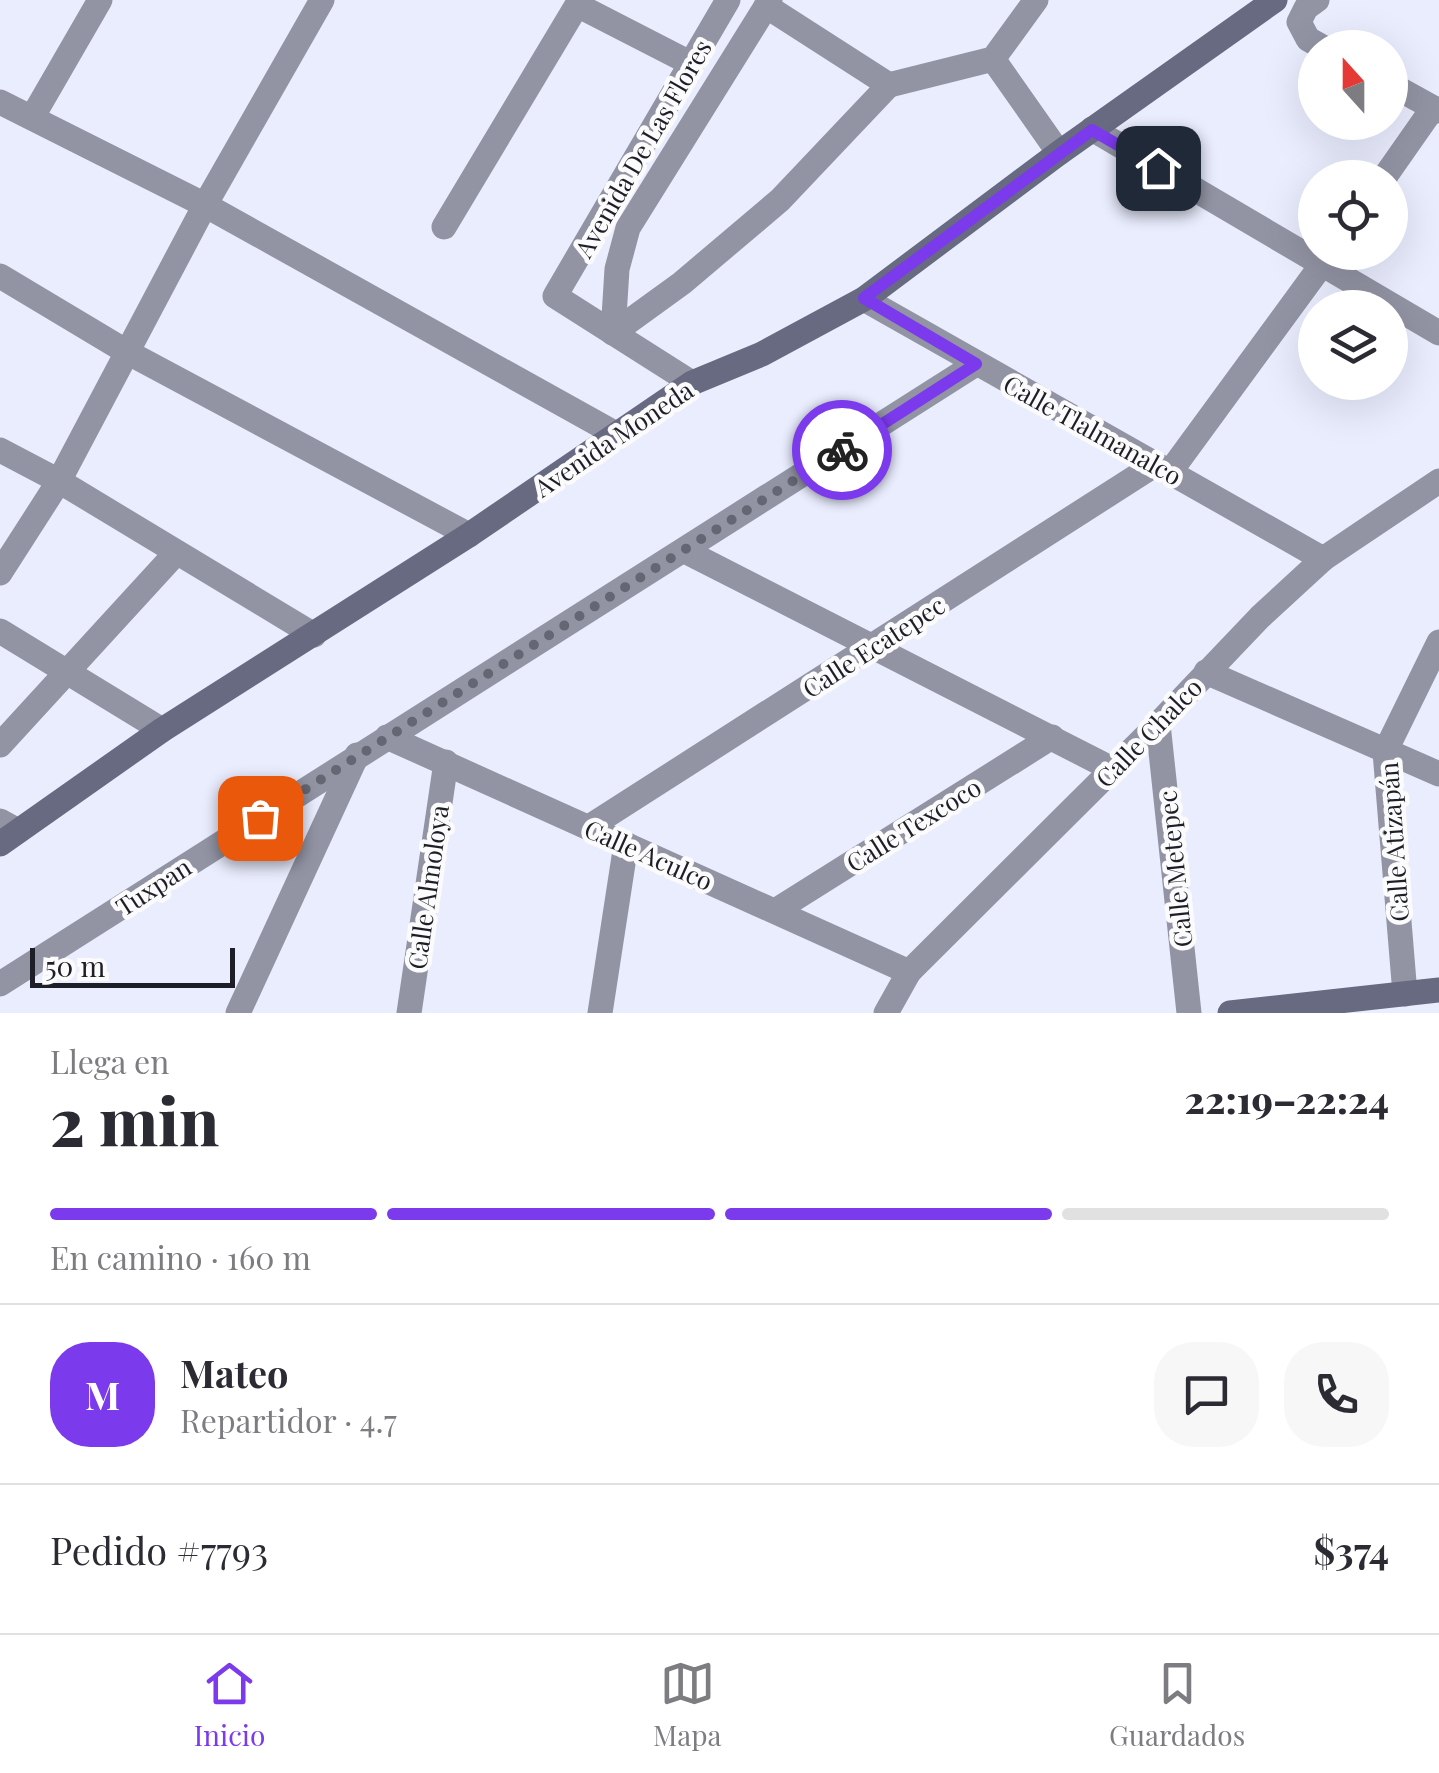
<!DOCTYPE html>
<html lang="es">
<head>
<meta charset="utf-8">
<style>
	body { margin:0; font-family:"Playfair Display",serif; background:#f7f7f7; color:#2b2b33; height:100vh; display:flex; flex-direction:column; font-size:38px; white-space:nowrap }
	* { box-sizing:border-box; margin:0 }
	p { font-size:32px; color:#7c7c81 }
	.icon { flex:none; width:55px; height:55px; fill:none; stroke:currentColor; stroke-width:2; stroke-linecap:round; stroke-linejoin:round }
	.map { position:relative; height:1013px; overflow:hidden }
	.panel { display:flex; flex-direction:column; background:#fff; flex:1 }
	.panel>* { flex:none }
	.needle { width:65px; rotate:339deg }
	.buttons { position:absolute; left:1298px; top:30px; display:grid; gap:20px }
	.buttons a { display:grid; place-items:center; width:110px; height:110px; border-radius:50%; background:#fff; box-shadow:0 10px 40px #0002; font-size:50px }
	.scale { position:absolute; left:30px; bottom:25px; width:205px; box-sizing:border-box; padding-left:10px; border:5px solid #1d1e28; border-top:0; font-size:28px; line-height:35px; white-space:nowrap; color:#1d1e28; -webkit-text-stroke:8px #fbfbfb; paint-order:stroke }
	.pin { position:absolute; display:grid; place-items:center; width:85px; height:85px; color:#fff; margin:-42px; border-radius:20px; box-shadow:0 5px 15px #0006 }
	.courier { position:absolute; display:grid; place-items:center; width:100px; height:100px; margin:-50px; border:8px solid #7c3aed; border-radius:50%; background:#fff; color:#222; box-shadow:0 2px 12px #0007 }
	.overview em { font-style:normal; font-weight:800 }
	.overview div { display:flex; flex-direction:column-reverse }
	.overview { display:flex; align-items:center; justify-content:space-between; height:170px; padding:0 50px }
	h1 { font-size:65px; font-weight:800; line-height:75px }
	.bar { display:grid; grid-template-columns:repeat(4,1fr); gap:15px 10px; align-content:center; height:120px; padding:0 50px }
	.bar i { height:12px; border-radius:8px; background:#e1e1e2 }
	.bar .on { background:#7c3aed }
	.bar p { grid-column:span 4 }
	.line { display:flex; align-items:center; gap:25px; padding:0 50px; border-top:2px solid #e1e1e2 }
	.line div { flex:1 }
	.round { display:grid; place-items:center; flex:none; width:105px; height:105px; border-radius:40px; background:#f7f7f7 }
	.tabs { display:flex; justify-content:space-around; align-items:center; height:140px; border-top:2px solid #e1e1e2; background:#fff; font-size:28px; color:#7c7c81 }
	.tabs a { display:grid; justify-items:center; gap:5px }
	.tabs .on { color:#7c3aed }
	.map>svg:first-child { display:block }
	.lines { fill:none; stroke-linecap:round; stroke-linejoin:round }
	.minor { stroke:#9294a4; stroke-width:25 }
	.secondary { stroke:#676a80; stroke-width:25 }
	.done { stroke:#656673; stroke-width:10; stroke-dasharray:0 18 }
	.route { stroke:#7c3aed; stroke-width:12 }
	.labels { text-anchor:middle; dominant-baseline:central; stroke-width:9; stroke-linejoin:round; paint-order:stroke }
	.street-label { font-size:25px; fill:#1d1e28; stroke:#fbfbfb }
</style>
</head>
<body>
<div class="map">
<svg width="1439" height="1013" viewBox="0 0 1439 1013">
	<rect width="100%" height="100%" fill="#eaedfe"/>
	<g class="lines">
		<g class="minor">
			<polyline points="1317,0 1306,8 1299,22 1308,39 1324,48"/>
			<polyline points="766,6 889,85"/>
			<polyline points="993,59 1059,153"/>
			<polyline points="1390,84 1439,111"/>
			<polyline points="889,85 993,59 1036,0"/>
			<polyline points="0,102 205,205 616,434"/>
			<polyline points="33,116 100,0"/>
			<polyline points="1092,129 1439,333"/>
			<polyline points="1384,178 1433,108"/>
			<polyline points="444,227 577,5 692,64"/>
			<polyline points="0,276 127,352 469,535"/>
			<polyline points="864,299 1323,559"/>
			<polyline points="613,333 617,269 628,228 770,0"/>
			<polyline points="613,333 682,283 780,200 889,85"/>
			<polyline points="692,383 555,296 728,0"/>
			<polyline points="0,450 59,481 314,635"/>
			<polyline points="1170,472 1331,252"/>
			<polyline points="685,551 1112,769"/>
			<polyline points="0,573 59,481 205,205 322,0"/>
			<polyline points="0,631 162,730"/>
			<polyline points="1206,672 1439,774"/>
			<polyline points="1158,724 1189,1013"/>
			<polyline points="387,737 909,972"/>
			<polyline points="0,745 176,553"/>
			<polyline points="0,821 18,831"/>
			<polyline points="589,827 1156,464"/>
			<polyline points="775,911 1052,737"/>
			<polyline points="0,984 976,364"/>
			<polyline points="1405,994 1385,752 1439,642"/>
			<polyline points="238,1013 357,755"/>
			<polyline points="409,1013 446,762"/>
			<polyline points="600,1013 626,844"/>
			<polyline points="886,1013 909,972 1158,724 1260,617 1323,559 1439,481"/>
		</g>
		<g class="secondary">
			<polyline points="0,844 162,730 469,535 692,383 762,354 864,299 1059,153 1275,0"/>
			<polyline points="1230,1013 1439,990"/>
		</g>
	</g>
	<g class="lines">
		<polyline class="done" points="260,818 842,450"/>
		<polyline class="route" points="842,450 976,364 864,298 1092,130 1158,168"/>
	</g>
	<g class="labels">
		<g class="street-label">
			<text transform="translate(642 148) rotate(-60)">Avenida De Las Flores</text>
			<text transform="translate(1093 429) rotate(29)">Calle Tlalmanalco</text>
			<text transform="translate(613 438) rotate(-34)">Avenida Moneda</text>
			<text transform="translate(873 646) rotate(-33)">Calle Ecatepec</text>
			<text transform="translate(1148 732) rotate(-46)">Calle Chalco</text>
			<text transform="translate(913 824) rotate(-32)">Calle Texcoco</text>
			<text transform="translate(1393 842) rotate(-94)">Calle Atizapán</text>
			<text transform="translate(649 854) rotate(24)">Calle Aculco</text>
			<text transform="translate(1174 869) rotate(-96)">Calle Metepec</text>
			<text transform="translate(153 886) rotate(-33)">Tuxpan</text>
			<text transform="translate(427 887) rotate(-82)">Calle Almoloya</text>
		</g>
	</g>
</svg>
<div class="buttons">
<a><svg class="needle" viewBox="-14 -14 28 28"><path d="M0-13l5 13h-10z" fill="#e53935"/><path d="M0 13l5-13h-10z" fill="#7c7c81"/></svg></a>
<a><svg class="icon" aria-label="locate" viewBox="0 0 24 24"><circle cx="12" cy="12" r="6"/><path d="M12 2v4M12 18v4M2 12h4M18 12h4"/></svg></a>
<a><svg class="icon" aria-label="layers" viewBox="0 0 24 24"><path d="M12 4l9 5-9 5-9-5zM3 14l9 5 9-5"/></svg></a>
</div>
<div class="scale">50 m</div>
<div class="pin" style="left:260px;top:818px;background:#ea580c"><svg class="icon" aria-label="bag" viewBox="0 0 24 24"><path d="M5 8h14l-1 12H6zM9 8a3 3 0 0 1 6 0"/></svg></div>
<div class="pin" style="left:1158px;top:168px;background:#1f2937"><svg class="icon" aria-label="home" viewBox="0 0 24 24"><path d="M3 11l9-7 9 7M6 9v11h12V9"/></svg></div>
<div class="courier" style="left:842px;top:450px"><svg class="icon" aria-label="bike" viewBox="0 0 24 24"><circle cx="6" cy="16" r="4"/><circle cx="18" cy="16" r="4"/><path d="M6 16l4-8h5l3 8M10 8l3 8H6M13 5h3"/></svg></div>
</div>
<section class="panel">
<div class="overview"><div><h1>2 min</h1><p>Llega en</p></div><em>22:19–22:24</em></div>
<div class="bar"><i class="on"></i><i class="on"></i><i class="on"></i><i></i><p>En camino · 160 m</p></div>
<div class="line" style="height:180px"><b class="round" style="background:#7c3aed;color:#fff">M</b><div><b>Mateo</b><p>Repartidor · 4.7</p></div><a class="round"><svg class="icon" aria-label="chat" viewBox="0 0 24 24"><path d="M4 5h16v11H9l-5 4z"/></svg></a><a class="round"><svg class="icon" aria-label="phone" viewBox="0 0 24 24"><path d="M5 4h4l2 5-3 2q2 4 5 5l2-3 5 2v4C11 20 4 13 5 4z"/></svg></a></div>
<div class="line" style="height:130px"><div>Pedido #7793</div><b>$374</b></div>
</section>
<nav class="tabs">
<a class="on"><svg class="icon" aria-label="home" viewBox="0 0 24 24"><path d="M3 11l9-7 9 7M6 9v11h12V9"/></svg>Inicio</a>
<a><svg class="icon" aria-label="map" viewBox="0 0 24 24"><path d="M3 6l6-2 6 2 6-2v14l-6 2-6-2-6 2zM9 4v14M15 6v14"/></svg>Mapa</a>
<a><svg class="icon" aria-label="saved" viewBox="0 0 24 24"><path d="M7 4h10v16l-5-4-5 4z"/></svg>Guardados</a>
</nav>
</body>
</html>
